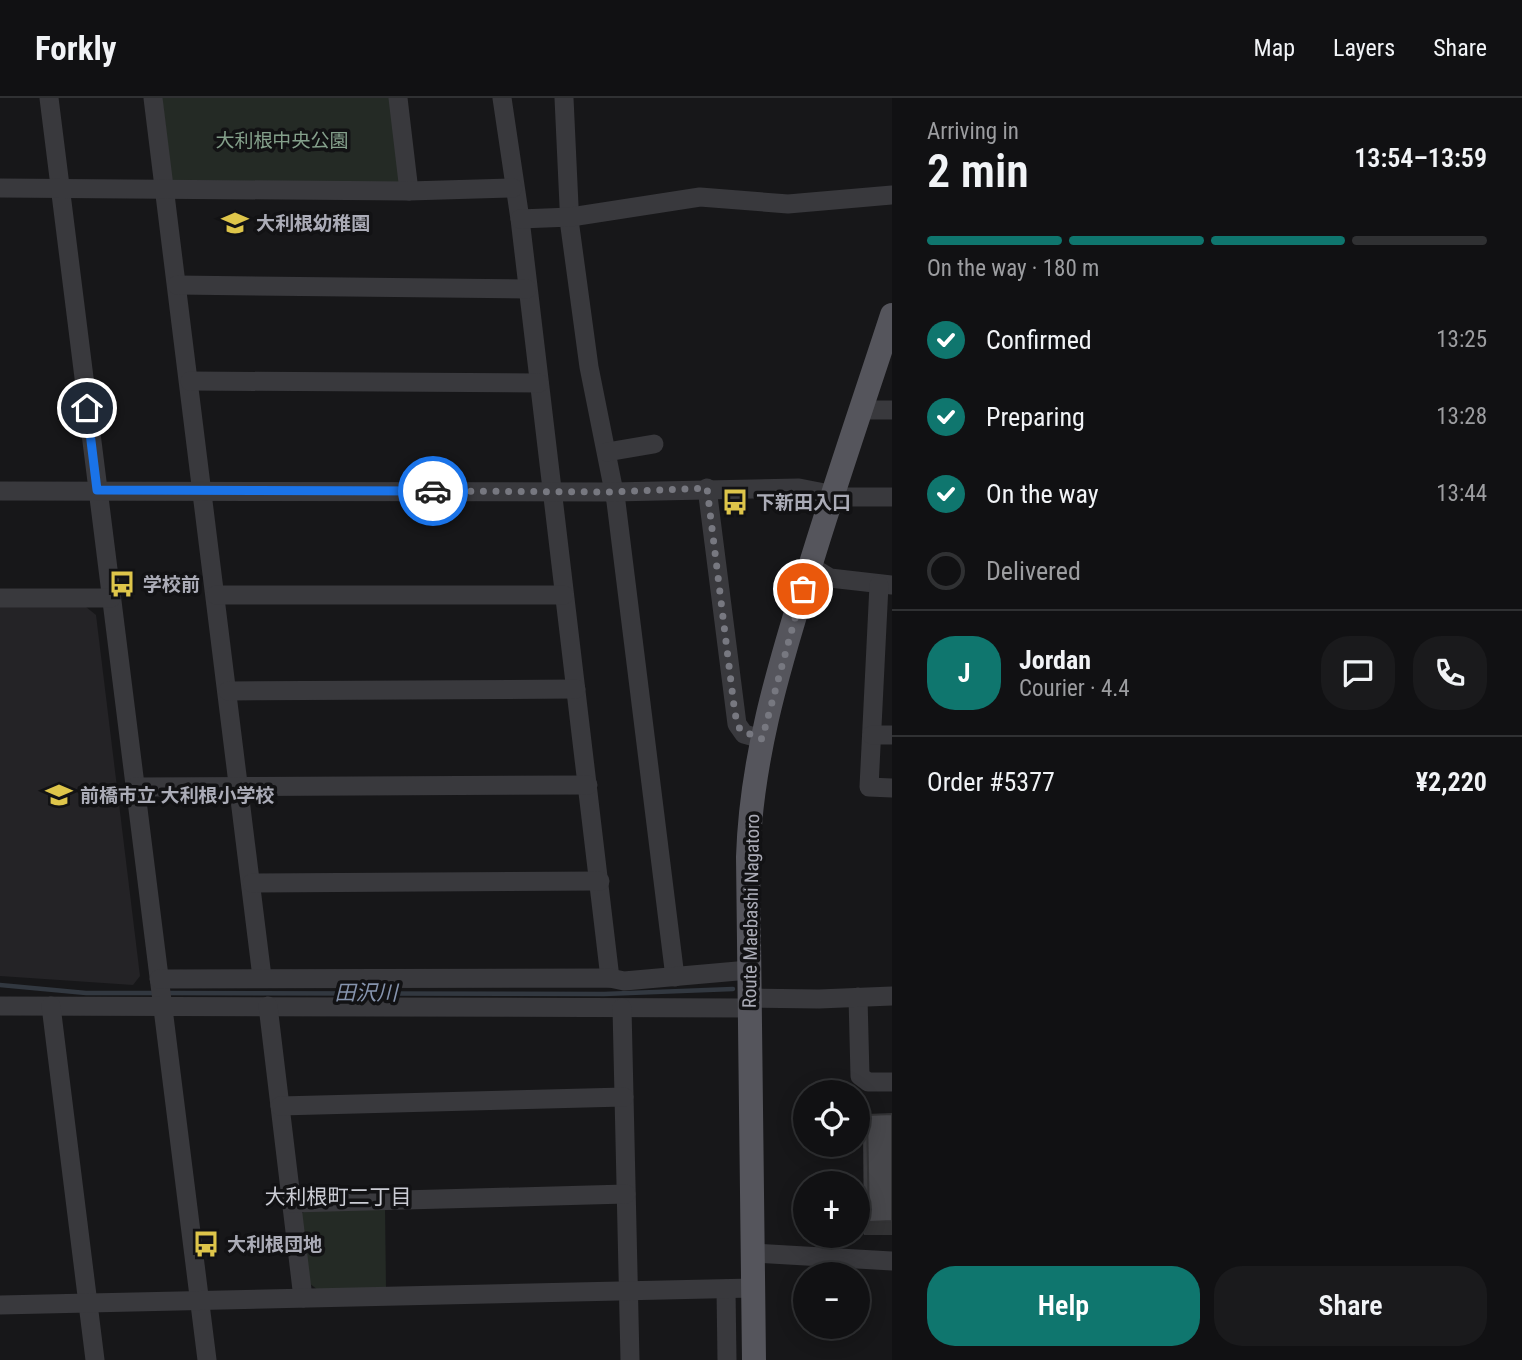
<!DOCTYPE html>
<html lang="en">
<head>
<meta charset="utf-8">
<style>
	body { margin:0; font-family:"Roboto Condensed","Noto Sans JP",sans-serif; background:#1a1a1c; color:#f1f3f6; height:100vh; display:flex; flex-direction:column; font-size:26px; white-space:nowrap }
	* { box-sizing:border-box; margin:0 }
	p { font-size:23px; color:#9c9da0 }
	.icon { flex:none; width:38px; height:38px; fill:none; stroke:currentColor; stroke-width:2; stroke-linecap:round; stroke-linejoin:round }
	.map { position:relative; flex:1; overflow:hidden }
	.panel { display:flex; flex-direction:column; background:#111113; width:630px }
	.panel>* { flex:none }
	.tools { position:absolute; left:793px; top:982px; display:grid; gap:14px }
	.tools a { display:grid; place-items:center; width:77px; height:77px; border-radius:50%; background:#111113; box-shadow:0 4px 18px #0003,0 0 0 2px #303133; font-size:35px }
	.pin { position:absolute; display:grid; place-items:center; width:60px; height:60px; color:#fff; margin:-30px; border:4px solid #fff; border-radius:50%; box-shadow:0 2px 7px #0007 }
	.courier { position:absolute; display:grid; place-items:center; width:70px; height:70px; margin:-35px; border:5px solid #1a73e8; border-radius:50%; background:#fff; color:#222; box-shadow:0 2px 9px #0007 }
	.overview em { font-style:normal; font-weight:600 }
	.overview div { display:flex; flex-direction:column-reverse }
	.overview { display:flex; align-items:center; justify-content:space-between; height:119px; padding:0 35px }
	h1 { font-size:46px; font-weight:600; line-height:52px }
	.bar { display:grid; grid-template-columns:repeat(4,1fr); gap:10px 7px; align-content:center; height:84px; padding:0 35px }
	.bar i { height:9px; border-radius:5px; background:#303133 }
	.bar .on { background:#0f766e }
	.bar p { grid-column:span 4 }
	.line { display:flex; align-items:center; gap:18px; padding:0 35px; border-top:2px solid #303133 }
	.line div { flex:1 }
	.round { display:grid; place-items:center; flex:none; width:74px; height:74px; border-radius:28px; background:#1a1a1c }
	ol { padding:0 35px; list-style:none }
	li { display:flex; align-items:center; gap:21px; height:77px }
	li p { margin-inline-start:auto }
	li .icon { padding:7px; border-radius:50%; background:#0f766e; color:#fff; stroke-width:4 }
	li:last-child { color:#9c9da0 }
	li i { width:38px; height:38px; border:4px solid #303133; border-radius:50% }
	.primary-button { display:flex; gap:14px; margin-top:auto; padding:14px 35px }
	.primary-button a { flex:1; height:80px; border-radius:28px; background:#0f766e; color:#fff; font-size:28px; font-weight:600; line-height:80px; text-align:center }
	.primary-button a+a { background:#1a1a1c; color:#f1f3f6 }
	header { display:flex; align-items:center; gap:42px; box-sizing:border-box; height:98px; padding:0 35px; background:#111113; border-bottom:2px solid #303133 }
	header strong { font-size:33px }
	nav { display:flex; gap:38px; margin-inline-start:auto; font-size:24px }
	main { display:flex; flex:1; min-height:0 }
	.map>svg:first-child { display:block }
	.built { fill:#242326 }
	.green { fill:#242a25 }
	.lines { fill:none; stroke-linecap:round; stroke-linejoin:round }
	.stream { stroke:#323840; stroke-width:4.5 }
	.minor { stroke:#39393d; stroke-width:19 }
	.major { stroke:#55555c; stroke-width:24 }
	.wall { fill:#3d3d40 }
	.shaded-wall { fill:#323234 }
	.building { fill:#47474b; stroke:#323234; stroke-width:2 }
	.done { stroke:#777880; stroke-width:7; stroke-dasharray:0 12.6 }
	.route { stroke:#1a73e8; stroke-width:9 }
	.labels { text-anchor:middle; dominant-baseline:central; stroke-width:7; stroke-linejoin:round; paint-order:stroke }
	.park-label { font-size:19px; fill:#84a08b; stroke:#121214 }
	.poi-label { font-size:19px; font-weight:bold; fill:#abacb7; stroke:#121214; text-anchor:start }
	.street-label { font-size:19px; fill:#abacb7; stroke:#121214 }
	.water-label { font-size:21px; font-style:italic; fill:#8694ae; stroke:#121214 }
	.neighbourhood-label { font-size:21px; fill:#cbccd4; stroke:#121214 }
</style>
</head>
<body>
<header>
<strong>Forkly</strong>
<nav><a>Map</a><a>Layers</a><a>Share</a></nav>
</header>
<main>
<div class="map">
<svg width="892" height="1262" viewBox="0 0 892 1262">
	<rect width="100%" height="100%" fill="#171719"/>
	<polygon class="built" points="0,509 86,509 96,517 140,878 133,887 0,878"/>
	<g class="green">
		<polygon points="162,0 392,0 402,85 172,84"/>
		<polygon points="385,1109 386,1190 318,1192 309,1185 301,1116 308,1111"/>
	</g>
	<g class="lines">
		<g class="stream">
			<polyline points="0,887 86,895 156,895"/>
			<polyline points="165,895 604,896 733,891"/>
		</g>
		<g class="minor">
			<polyline points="49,0 207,1262"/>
			<polyline points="153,0 262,879"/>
			<polyline points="398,0 409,93"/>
			<polyline points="502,0 520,121 610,880"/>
			<polyline points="564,0 570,129 589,269 616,404 675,879"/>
			<polyline points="0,90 409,93 513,90"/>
			<polyline points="520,121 571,119 700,99 788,106 892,97"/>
			<polyline points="177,187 527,191"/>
			<polyline points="190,283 539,285"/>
			<polyline points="861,312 892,312"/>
			<polyline points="607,354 654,346"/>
			<polyline points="707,390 737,626 744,636 762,641"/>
			<polyline points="0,393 613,394 799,390 845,399 892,399"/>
			<polyline points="810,468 830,480 892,487"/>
			<polyline points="879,487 869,689 892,690"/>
			<polyline points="216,497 564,497"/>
			<polyline points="0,500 111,500"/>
			<polyline points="228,593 576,591"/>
			<polyline points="872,637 892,637"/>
			<polyline points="135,689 588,687"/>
			<polyline points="252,785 600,783"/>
			<polyline points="159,881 610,880 624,883 749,872"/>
			<polyline points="858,899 860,978 868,984 892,984"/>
			<polyline points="750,900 819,901 892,898"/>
			<polyline points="0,908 750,910"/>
			<polyline points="51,908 95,1262"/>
			<polyline points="268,908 303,1200"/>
			<polyline points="622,910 630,1262"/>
			<polyline points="280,1008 624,999"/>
			<polyline points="292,1105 626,1096"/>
			<polyline points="753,1155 892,1163"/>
			<polyline points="726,1191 727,1262"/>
			<polyline points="0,1207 753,1190"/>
		</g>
		<path class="major" d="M754,1262L748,759C751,664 777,575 805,485C832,395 863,306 892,217"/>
	</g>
	<polygon class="wall" points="867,1017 892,1137 864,1137 863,1030"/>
	<polygon class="shaded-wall" points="892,1123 892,1137 864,1137 869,1124"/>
	<polygon class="building" points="892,1016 892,1123 869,1124 867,1017"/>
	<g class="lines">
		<polyline class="done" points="433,393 613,394 707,390 735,616 740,632 762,641 803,491"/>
		<polyline class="route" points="87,310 97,392 433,393"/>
	</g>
	<defs>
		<g id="school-bare" transform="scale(2.1)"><path d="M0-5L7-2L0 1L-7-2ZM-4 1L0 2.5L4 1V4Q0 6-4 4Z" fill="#dec54a" stroke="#121214" stroke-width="2.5" paint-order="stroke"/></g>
		<g id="bus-bare" transform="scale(2.1)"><path d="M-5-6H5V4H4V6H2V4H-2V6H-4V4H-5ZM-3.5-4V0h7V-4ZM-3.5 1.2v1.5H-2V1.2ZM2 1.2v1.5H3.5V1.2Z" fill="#dec54a" stroke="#121214" stroke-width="2.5" paint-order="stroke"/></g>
	</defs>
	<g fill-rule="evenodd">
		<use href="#school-bare" x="235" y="125"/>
		<use href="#bus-bare" x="735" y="404"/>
		<use href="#bus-bare" x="122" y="486"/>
		<use href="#school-bare" x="59" y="697"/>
		<use href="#bus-bare" x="206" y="1146"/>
	</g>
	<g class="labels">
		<g class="park-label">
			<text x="282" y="42">大利根中央公園</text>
		</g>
		<g class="poi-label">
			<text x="256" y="125">大利根幼稚園</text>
			<text x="756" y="404">下新田入口</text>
			<text x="143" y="486">学校前</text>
			<text x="80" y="697">前橋市立 大利根小学校</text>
			<text x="227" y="1146">大利根団地</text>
		</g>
		<g class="street-label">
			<text transform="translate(751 813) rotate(-89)">Route Maebashi Nagatoro</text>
		</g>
		<g class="water-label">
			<text x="366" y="895">田沢川</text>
		</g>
		<g class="neighbourhood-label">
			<text x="338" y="1099">大利根町二丁目</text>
		</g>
	</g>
</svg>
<div class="tools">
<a><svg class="icon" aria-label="locate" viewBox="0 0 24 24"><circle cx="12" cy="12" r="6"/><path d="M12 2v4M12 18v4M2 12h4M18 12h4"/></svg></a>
<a>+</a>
<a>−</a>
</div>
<div class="pin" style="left:803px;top:491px;background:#ea580c"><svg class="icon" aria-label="bag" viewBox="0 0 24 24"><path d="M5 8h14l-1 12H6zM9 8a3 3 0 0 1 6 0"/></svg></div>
<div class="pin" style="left:87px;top:310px;background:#1f2937"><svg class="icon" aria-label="home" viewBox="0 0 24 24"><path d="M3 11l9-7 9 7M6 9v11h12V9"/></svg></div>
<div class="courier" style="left:433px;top:393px"><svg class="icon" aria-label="car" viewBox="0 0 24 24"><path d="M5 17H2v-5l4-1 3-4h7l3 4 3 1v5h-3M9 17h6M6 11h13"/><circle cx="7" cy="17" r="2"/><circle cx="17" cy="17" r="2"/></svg></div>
</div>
<section class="panel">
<div class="overview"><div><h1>2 min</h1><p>Arriving in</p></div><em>13:54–13:59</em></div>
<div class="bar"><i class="on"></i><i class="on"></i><i class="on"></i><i></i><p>On the way · 180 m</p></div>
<ol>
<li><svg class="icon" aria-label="check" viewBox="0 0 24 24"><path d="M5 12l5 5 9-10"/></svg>Confirmed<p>13:25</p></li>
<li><svg class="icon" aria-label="check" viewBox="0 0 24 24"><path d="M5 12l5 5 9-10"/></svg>Preparing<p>13:28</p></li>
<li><svg class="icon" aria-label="check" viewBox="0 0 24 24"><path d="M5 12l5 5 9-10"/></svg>On the way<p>13:44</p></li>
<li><i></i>Delivered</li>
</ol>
<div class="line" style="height:126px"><b class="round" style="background:#0f766e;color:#fff">J</b><div><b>Jordan</b><p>Courier · 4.4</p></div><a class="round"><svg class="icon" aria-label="chat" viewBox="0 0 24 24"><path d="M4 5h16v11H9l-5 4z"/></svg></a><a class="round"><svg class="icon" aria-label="phone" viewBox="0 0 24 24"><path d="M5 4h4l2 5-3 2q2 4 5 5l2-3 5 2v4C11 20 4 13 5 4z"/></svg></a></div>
<div class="line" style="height:91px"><div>Order #5377</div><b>¥2,220</b></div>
<div class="primary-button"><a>Help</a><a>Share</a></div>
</section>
</main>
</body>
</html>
